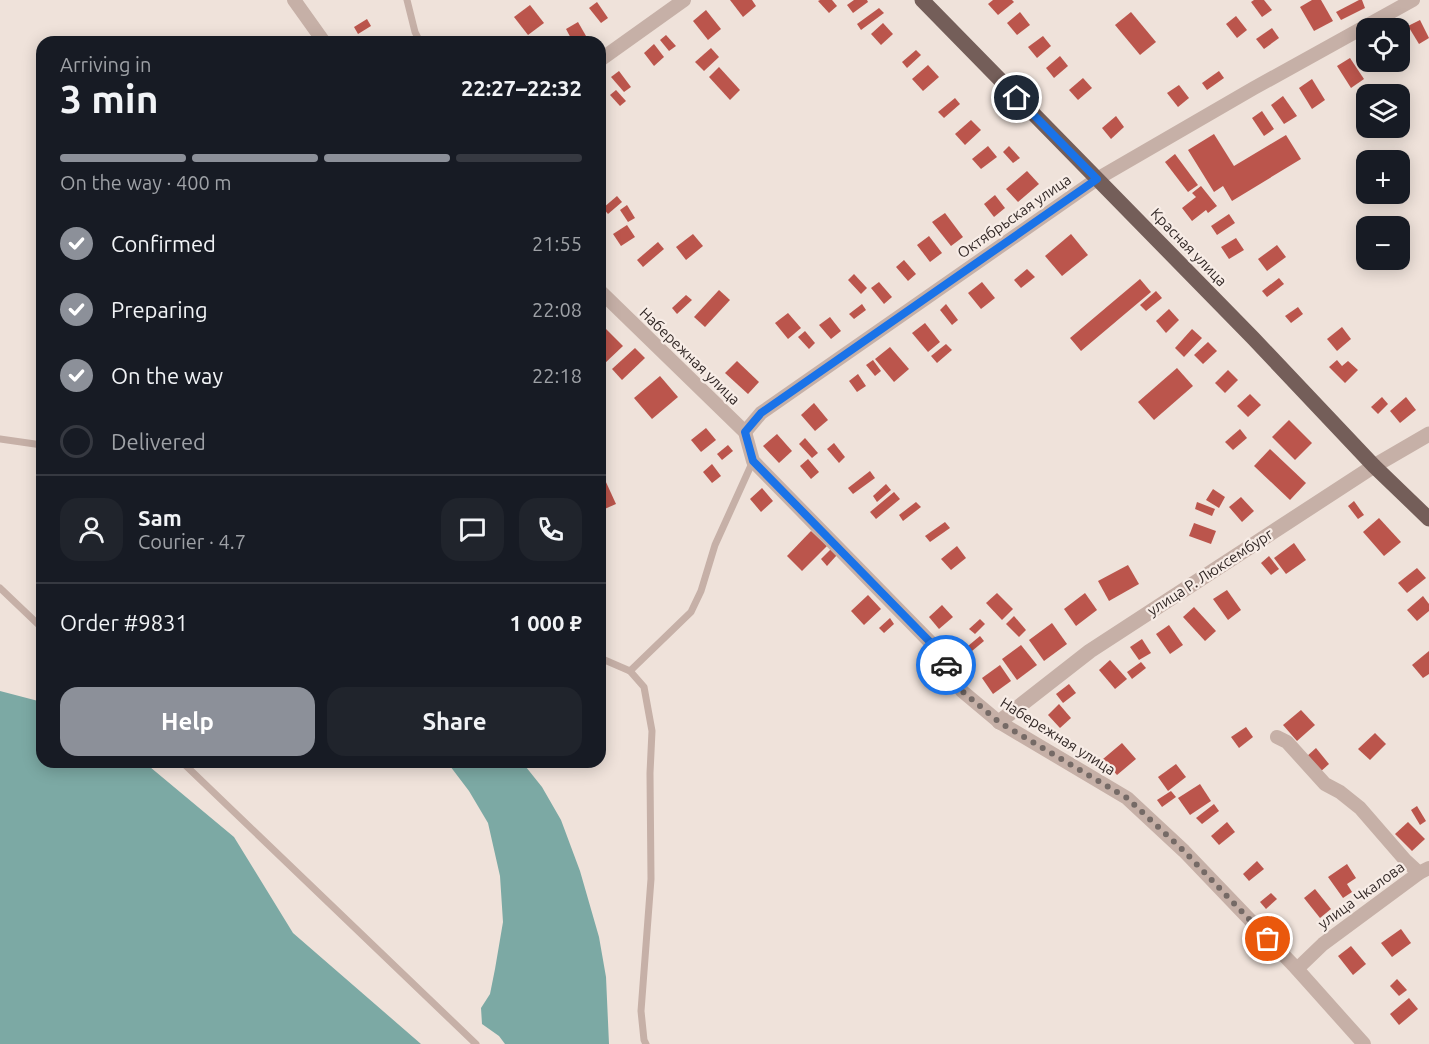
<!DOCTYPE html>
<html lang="en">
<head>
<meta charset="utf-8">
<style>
	body { margin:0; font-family:Ubuntu,sans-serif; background:#20242c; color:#f1f3f6; height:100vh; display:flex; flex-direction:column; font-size:22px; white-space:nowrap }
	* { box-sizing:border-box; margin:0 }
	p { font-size:20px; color:#9ea1a6 }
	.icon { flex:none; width:33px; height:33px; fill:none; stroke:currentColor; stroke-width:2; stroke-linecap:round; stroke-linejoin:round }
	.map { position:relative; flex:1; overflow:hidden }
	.details { position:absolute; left:36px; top:36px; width:570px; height:732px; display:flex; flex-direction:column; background:#171b24; border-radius:18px; box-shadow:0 3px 15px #0003 }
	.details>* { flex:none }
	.controls { position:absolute; left:1356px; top:18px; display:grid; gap:12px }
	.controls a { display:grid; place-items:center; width:54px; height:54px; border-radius:12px; background:#171b24; box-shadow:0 3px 15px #0003; font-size:30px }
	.pin { position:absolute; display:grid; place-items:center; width:51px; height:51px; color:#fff; margin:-26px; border:3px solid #fff; border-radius:50%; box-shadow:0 2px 6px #0007 }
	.courier { position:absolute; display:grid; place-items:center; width:60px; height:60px; margin:-30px; border:4px solid #1a73e8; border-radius:50%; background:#fff; color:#222; box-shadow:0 2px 8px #0007 }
	.summary em { font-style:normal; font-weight:700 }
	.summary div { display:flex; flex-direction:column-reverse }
	.summary { display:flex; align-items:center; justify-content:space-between; height:102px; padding:0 24px }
	h1 { font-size:39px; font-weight:700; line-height:45px }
	.bar { display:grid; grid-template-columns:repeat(4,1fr); gap:9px 6px; align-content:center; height:72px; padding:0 24px }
	.bar i { height:8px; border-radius:4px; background:#363941 }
	.bar .current { background:#8c9099 }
	.bar p { grid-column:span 4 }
	.line { display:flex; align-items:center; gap:15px; padding:0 24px; border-top:2px solid #363941 }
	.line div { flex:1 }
	.round { display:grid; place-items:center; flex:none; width:63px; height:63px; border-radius:18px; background:#20242c }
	ol { padding:0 24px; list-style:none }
	li { display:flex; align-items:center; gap:18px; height:66px }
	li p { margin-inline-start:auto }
	li .icon { padding:6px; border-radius:50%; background:#8c9099; color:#fff; stroke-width:4 }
	li:last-child { color:#9ea1a6 }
	li i { width:33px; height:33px; border:3px solid #363941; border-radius:50% }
	.action { display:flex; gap:12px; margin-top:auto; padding:12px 24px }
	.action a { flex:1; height:69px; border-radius:18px; background:#8c9099; color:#fff; font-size:24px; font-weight:700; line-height:69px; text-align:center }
	.action a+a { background:#20242c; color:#f1f3f6 }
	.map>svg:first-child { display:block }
	.water { fill:#7ca9a4 }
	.building { fill:#bb554c }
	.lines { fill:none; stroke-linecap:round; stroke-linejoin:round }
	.service { stroke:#c6b0a7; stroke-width:7 }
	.minor { stroke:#c6b0a7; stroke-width:14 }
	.tertiary { stroke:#c6b0a7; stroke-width:15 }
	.primary { stroke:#745e59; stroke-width:15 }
	.done { stroke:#756a66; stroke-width:6; stroke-dasharray:0 10.8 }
	.route { stroke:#1a73e8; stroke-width:8 }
	.labels { text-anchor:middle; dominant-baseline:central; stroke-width:4.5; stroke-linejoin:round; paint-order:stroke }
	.street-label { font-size:15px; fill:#332927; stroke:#f7ece6 }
</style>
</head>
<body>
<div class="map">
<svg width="1429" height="1044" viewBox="0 0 1429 1044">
	<rect width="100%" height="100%" fill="#efe2da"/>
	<g class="water">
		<polygon points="0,691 42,702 42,762 144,762 234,837 293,933 421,1044 0,1044"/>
		<polygon points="447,762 522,762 542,787 561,820 580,871 599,937 606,977 609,1044 505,1044 499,1036 482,1024 481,1008 490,994 495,969 503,922 500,876 488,823 469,791"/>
	</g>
	<g class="building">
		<polygon points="730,0 752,0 756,6 743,17"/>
		<polygon points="820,0 832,0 837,6 829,13 818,1"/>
		<polygon points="854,0 867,0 868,2 853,13 847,5"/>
		<polygon points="993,0 1012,0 1014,2 998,15 988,4"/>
		<polygon points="1254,0 1264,0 1272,10 1262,17 1251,2"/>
		<polygon points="1312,0 1321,0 1333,21 1314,31 1300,7"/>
		<polygon points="1359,0 1362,0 1365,8 1341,20 1336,12"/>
		<polygon points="597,2 608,18 601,23 589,8"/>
		<polygon points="530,5 544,23 528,35 514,17"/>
		<polygon points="879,8 884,13 861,30 857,24"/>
		<polygon points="706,10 721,29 708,40 693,21"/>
		<polygon points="1020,12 1030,25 1017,35 1007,23"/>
		<polygon points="1131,12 1156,42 1140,55 1115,25"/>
		<polygon points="1236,16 1247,30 1237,38 1226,24"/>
		<polygon points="367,19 371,26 358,34 354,27"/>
		<polygon points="1420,20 1429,38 1419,44 1408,26"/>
		<polygon points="578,22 586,36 576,42 573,42 566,29"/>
		<polygon points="883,23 893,34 881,45 871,34"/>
		<polygon points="1272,28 1279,38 1264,49 1256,39"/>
		<polygon points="666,35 676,46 669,51 660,40"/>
		<polygon points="1043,36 1051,46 1037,58 1028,47"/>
		<polygon points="654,44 664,57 654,66 644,53"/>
		<polygon points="711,48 719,57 704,71 695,62"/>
		<polygon points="916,50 921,55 907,68 902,62"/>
		<polygon points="1060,56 1068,66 1054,78 1046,68"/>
		<polygon points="1350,58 1364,79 1351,88 1337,66"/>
		<polygon points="928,65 939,77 923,91 912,79"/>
		<polygon points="719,67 740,90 730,100 709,77"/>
		<polygon points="619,71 631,87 624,92 611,77"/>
		<polygon points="1219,71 1224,78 1207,90 1202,83"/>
		<polygon points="1083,78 1092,88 1078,100 1069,90"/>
		<polygon points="1312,79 1325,100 1312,109 1299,88"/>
		<polygon points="1179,85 1189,98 1178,107 1167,93"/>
		<polygon points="616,90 626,101 620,106 610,95"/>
		<polygon points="1283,96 1297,116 1284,124 1271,105"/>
		<polygon points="955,98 960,104 944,118 938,112"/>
		<polygon points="1262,111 1274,129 1264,136 1252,118"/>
		<polygon points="1116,116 1124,127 1111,139 1102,128"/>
		<polygon points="971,120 981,130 965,145 955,134"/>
		<polygon points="1214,134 1234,166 1286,135 1301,159 1232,201 1223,186 1214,192 1188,150"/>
		<polygon points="988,146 997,157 981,169 972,159"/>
		<polygon points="1009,146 1020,158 1013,163 1003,152"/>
		<polygon points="1175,154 1198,185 1188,192 1165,162"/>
		<polygon points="1027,171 1039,184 1018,202 1006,189"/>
		<polygon points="1201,186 1217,206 1208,213 1206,210 1192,221 1182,208 1196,197 1192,193"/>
		<polygon points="995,195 1005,208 994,217 984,204"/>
		<polygon points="617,196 622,202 608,214 603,208"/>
		<polygon points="627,205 635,218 628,222 620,210"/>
		<polygon points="945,213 963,237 951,246 932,222"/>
		<polygon points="1229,214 1235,223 1217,235 1211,226"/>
		<polygon points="627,225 635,237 621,246 613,234"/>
		<polygon points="693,234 703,246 686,260 676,247"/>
		<polygon points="1071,234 1088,255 1062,276 1045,256"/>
		<polygon points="929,236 942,253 930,262 917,245"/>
		<polygon points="1236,238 1244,250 1229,259 1221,247"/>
		<polygon points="658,242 664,249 643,267 637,260"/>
		<polygon points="1277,245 1286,257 1267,271 1258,259"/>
		<polygon points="904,260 916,274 908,281 896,267"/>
		<polygon points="1027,269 1035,277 1021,288 1014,280"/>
		<polygon points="854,274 867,288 861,294 848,280"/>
		<polygon points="1279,278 1284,284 1267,297 1262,291"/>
		<polygon points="1140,279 1151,292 1081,351 1070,338"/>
		<polygon points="879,282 892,297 884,304 871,288"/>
		<polygon points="982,282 995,298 981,309 968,293"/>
		<polygon points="719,290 730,300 705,327 694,317"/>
		<polygon points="1156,291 1162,298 1146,311 1140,305"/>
		<polygon points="686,295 692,300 677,314 672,308"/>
		<polygon points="862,304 866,310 854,319 849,314"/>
		<polygon points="946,304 958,320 952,325 940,310"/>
		<polygon points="1298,307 1303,314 1291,323 1285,316"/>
		<polygon points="1169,309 1179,320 1166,333 1156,321"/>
		<polygon points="788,313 801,328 788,339 775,323"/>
		<polygon points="830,317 841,331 831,339 819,325"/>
		<polygon points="600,323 623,346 604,364 600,360"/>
		<polygon points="925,323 940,342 928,352 912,333"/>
		<polygon points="1342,327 1351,339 1337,351 1327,339"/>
		<polygon points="1192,329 1202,338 1184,357 1175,348"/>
		<polygon points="805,331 815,343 809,349 798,337"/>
		<polygon points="1208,342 1217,351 1203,364 1194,355"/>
		<polygon points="946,344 952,350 937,363 931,356"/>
		<polygon points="890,347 909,369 894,382 875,359"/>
		<polygon points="635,348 645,358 622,380 612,369"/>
		<polygon points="873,360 881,371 875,376 866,365"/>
		<polygon points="1337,360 1342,366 1348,361 1358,370 1345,383 1329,367"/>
		<polygon points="737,361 759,382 748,394 725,373"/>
		<polygon points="1177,368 1193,386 1154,420 1138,402"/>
		<polygon points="1228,370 1238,380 1225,393 1215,383"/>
		<polygon points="858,374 866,386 857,392 849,381"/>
		<polygon points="660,376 678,397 652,419 634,398"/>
		<polygon points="1250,394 1261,405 1248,417 1237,406"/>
		<polygon points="1382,397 1388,404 1378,414 1371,407"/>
		<polygon points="1406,397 1416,410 1400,423 1390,411"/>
		<polygon points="814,403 828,420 815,431 801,415"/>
		<polygon points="1289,420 1312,443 1295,460 1272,437"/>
		<polygon points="706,428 716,440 701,452 691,440"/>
		<polygon points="1240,429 1247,438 1233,450 1225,442"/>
		<polygon points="777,434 792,451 779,463 763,446"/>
		<polygon points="805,438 818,453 812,458 799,444"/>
		<polygon points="834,443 845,457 839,463 827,449"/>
		<polygon points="728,445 733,451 722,460 717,454"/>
		<polygon points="1270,449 1306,483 1290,500 1254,466"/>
		<polygon points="808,459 819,472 811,479 800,466"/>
		<polygon points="712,464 721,476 712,483 703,472"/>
		<polygon points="600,469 616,504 600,511"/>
		<polygon points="870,471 875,478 853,494 848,488"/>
		<polygon points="886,484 891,490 877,502 873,496"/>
		<polygon points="762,488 773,501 761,512 750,499"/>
		<polygon points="1213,489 1225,497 1219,508 1206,500"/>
		<polygon points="894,492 900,499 876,519 870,512"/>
		<polygon points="1241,497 1254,511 1242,522 1229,507"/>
		<polygon points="1354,501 1364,515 1358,519 1348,506"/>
		<polygon points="916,502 921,507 903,521 899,515"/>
		<polygon points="1197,502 1215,509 1212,516 1195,509"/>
		<polygon points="1379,518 1401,542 1384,556 1363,532"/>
		<polygon points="945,522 950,528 930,542 925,536"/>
		<polygon points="1194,523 1216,531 1211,544 1189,536"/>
		<polygon points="811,531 827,546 802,571 787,556"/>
		<polygon points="1294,543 1306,560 1286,574 1274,558"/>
		<polygon points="957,546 966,558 951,570 941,559"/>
		<polygon points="831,549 837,555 827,566 821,559"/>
		<polygon points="1269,556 1279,569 1271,575 1261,563"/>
		<polygon points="1128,565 1139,584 1109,601 1098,581"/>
		<polygon points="1417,568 1426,578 1407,593 1398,583"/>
		<polygon points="1227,590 1241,610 1228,620 1213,599"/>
		<polygon points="997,593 1013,609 1002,620 986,603"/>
		<polygon points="1085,593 1097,610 1076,626 1064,609"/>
		<polygon points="868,595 881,609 864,625 851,611"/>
		<polygon points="1423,596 1429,604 1429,611 1417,621 1407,610"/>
		<polygon points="942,605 953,617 939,629 929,617"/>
		<polygon points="1194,607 1216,631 1205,641 1183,617"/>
		<polygon points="1014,616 1026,630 1019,637 1006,624"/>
		<polygon points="890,618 894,624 884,633 879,628"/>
		<polygon points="980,619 985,624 975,634 969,629"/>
		<polygon points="1052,623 1067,644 1044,661 1029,640"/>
		<polygon points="1169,625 1183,645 1170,654 1156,634"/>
		<polygon points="980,636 984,641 972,651 968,646"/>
		<polygon points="1142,639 1151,653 1139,660 1130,647"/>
		<polygon points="1021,645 1037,665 1017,680 1002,659"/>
		<polygon points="1429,651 1429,674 1423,678 1412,665"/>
		<polygon points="1110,660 1127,679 1115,689 1099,670"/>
		<polygon points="1141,662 1146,668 1132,679 1127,672"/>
		<polygon points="1000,665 1011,681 993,694 982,678"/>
		<polygon points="1069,684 1076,693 1063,703 1056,694"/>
		<polygon points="1059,704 1071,718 1060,728 1048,715"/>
		<polygon points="1301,710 1315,725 1297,741 1283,725"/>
		<polygon points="1246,727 1253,737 1239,748 1231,737"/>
		<polygon points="1375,733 1386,744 1370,760 1358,749"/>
		<polygon points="1122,743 1136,759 1117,775 1103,759"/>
		<polygon points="1316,748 1329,764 1319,773 1306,757"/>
		<polygon points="1176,764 1186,777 1168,791 1158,777"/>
		<polygon points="1200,784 1211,801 1190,815 1178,798"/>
		<polygon points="1171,791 1176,797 1162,807 1157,800"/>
		<polygon points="1214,804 1219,811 1202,824 1196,818"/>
		<polygon points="1417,806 1426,821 1420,825 1411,810"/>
		<polygon points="1227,822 1235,832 1219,845 1211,836"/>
		<polygon points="1408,822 1425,839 1412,851 1395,834"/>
		<polygon points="1257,861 1264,869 1249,881 1243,874"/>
		<polygon points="1347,864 1356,878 1347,884 1352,892 1343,898 1328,877"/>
		<polygon points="1315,889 1331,909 1320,918 1304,898"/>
		<polygon points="1271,893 1277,899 1266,909 1260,902"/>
		<polygon points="1401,929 1411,943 1392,957 1381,943"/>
		<polygon points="1351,946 1366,964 1353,975 1338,956"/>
		<polygon points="1397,979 1407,990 1399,996 1390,986"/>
		<polygon points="1409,998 1418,1009 1399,1025 1390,1014"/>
	</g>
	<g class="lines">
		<g class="service">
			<polyline points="407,0 415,32 420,42"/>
			<polyline points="0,439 42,445"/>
			<polyline points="0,588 42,628"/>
			<polyline points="600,658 630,671 691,612 701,591 715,545 753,461"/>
			<polyline points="630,671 644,687 652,731 650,773 651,879 641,1011 644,1040 646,1044"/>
			<polyline points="182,762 476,1044"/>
		</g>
		<g class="minor">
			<polyline points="294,0 324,42"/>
			<polyline points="600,60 684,0"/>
			<polyline points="600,291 745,432 753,461 933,645 962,691 999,722 1127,798 1184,851 1297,969 1364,1044"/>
			<polyline points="745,432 761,413 1097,179 1254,88 1413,0"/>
			<polyline points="1277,737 1287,742 1325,784 1340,792 1360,808 1406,861 1419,873"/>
			<polyline points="1297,969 1323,944 1419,873 1429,868"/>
		</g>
		<polyline class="tertiary" points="999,722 1090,651 1374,466 1429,434"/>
		<polyline class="primary" points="922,0 1253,338 1374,466 1429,519"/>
	</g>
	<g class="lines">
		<polyline class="done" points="946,665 962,691 999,722 1127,798 1184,851 1268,939"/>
		<polyline class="route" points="946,665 933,645 753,461 745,432 761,413 1097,179 1017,98"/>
	</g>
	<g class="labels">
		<g class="street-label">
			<text transform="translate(1014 216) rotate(-35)">Октябрьская улица</text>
			<text transform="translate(1189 247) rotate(46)">Красная улица</text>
			<text transform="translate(690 356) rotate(44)">Набережная улица</text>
			<text transform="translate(1210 572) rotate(-33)">улица Р. Люксембург</text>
			<text transform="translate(1058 736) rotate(32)">Набережная улица</text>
			<text transform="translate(1361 895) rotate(-36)">улица Чкалова</text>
		</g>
	</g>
</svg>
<div class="controls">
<a><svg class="icon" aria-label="locate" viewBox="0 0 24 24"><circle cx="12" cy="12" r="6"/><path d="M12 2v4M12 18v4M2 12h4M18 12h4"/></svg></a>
<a><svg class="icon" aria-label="layers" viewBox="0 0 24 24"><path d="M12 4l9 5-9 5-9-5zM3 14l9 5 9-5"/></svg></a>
<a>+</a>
<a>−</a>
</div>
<div class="pin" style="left:1268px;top:939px;background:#ea580c"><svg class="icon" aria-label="bag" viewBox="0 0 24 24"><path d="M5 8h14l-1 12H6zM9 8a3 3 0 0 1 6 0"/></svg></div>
<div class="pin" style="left:1017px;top:98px;background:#1f2937"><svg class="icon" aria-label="home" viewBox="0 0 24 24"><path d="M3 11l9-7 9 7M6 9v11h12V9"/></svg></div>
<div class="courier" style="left:946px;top:665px"><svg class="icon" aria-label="car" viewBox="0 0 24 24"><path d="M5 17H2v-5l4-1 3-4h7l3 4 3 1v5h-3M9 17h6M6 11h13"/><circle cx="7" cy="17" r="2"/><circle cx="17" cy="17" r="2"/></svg></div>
<section class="details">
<div class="summary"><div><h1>3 min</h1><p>Arriving in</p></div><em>22:27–22:32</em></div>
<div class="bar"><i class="current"></i><i class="current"></i><i class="current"></i><i></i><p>On the way · 400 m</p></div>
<ol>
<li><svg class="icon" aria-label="check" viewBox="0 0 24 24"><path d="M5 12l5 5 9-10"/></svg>Confirmed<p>21:55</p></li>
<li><svg class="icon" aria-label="check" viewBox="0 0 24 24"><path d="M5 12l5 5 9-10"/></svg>Preparing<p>22:08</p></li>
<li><svg class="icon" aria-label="check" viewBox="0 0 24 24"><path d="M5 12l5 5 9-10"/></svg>On the way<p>22:18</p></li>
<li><i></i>Delivered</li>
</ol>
<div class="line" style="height:108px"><a class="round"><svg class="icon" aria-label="person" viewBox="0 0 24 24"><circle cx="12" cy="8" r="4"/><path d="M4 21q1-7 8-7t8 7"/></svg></a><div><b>Sam</b><p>Courier · 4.7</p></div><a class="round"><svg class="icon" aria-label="chat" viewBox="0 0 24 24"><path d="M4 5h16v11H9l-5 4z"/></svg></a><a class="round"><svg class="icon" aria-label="phone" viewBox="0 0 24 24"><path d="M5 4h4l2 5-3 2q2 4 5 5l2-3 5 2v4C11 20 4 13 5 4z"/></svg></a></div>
<div class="line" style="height:78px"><div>Order #9831</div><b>1 000 ₽</b></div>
<div class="action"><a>Help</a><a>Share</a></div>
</section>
</div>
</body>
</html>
